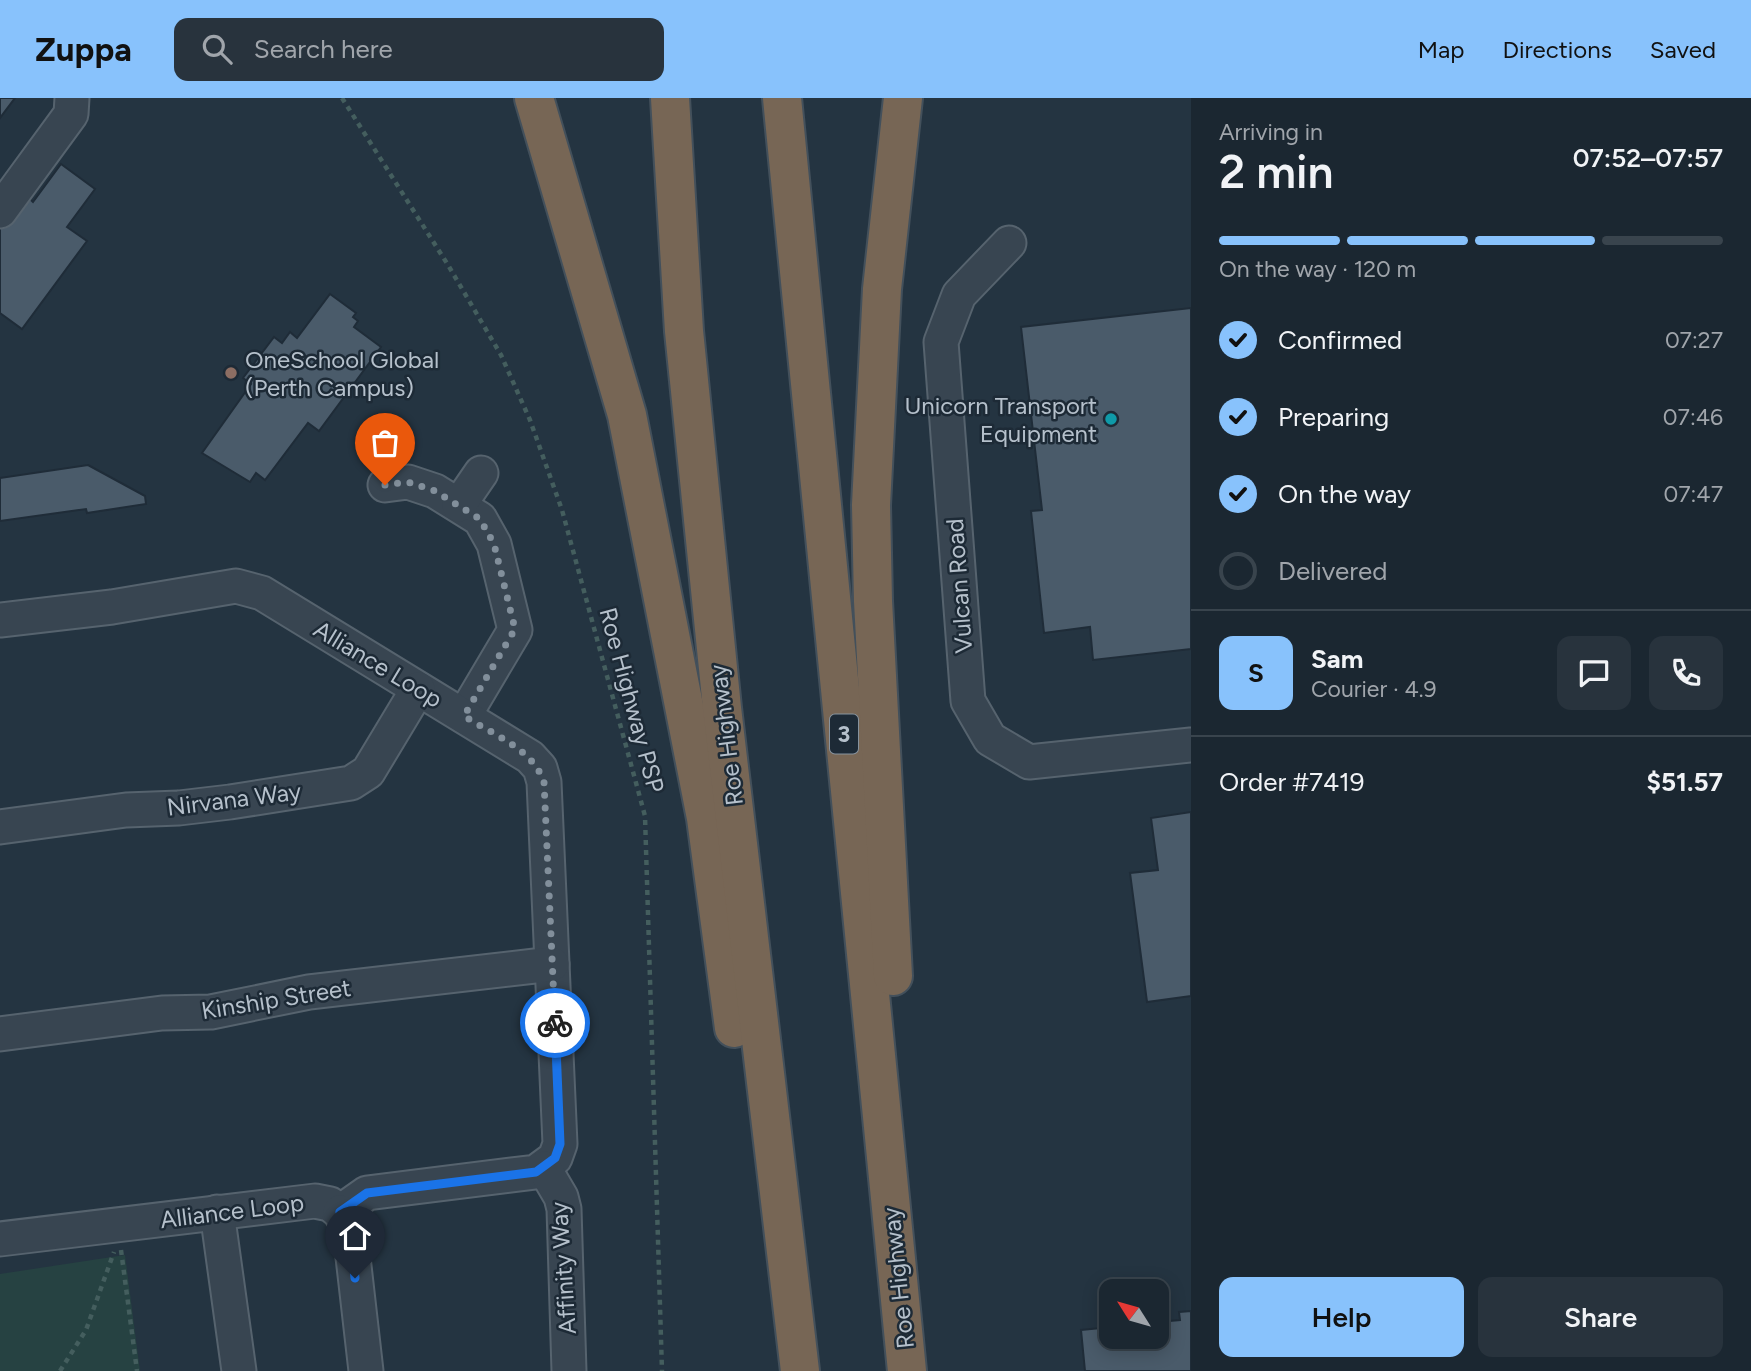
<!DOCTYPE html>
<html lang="en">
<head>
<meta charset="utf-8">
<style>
	body { margin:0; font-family:Figtree,sans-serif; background:#28333d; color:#f1f3f6; height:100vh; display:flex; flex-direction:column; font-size:26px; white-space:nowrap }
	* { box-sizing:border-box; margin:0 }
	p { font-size:23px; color:#a0a5ab }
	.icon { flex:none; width:38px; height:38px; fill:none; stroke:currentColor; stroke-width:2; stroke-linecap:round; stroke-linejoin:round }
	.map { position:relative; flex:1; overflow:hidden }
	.drawer { display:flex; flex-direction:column; background:#1b2731; width:560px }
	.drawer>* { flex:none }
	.needle { width:46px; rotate:307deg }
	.tools { position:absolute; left:1099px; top:1181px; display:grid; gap:14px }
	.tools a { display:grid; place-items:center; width:70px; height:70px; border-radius:14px; background:#1b2731; box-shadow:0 4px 18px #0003,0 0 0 2px #39444d; font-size:35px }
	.pin { position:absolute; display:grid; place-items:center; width:60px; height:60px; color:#fff; margin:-72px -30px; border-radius:50% 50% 50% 0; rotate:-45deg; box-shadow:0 0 7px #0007 }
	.pin .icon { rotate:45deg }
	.courier { position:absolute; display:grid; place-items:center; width:70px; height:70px; margin:-35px; border:5px solid #1a73e8; border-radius:50%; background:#fff; color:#222; box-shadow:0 2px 9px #0007 }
	.summary em { font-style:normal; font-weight:600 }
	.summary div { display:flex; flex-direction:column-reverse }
	.summary { display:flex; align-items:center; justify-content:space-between; height:119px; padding:0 28px }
	h1 { font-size:46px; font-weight:600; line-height:52px }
	.bar { display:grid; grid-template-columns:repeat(4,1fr); gap:10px 7px; align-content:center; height:84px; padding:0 28px }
	.bar i { height:9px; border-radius:5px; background:#39444d }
	.bar .on { background:#88c2fc }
	.bar p { grid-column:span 4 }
	.line { display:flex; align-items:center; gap:18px; padding:0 28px; border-top:2px solid #39444d }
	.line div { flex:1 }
	.round { display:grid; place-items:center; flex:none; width:74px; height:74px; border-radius:14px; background:#28333d }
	ol { padding:0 28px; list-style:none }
	li { display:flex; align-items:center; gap:21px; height:77px }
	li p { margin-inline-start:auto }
	li .icon { padding:7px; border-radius:50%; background:#88c2fc; color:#111; stroke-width:4 }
	li:last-child { color:#a0a5ab }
	li i { width:38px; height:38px; border:4px solid #39444d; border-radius:50% }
	.primary-button { display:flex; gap:14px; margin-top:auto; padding:14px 28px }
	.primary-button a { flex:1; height:80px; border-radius:14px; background:#88c2fc; color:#111; font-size:28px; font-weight:600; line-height:80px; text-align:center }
	.primary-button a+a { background:#28333d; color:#f1f3f6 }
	header { display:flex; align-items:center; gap:42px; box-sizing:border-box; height:98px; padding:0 35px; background:#88c2fc; color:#111 }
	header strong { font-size:33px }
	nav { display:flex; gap:38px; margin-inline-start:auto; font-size:24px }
	.search { width:490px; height:63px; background:#28333d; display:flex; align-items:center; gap:18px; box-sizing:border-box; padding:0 24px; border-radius:14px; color:#a0a5ab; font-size:26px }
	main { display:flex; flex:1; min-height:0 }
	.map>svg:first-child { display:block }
	.green { fill:#264242 }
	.building { fill:#4a5b6a; stroke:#1f2c38; stroke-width:2 }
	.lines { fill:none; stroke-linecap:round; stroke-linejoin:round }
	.minor-casing { stroke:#56636e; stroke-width:37 }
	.highway-casing { stroke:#43505b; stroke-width:42 }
	.path { stroke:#445e5e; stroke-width:4.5; stroke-dasharray:5 5; stroke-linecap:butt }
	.minor { stroke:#384551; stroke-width:33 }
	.highway { stroke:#765; stroke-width:38 }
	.done { stroke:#828f9b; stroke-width:7; stroke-dasharray:0 12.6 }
	.route { stroke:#1a73e8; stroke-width:9 }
	.education-dot { fill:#8d6e63; stroke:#1d2a36; stroke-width:2.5 }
	.culture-dot { fill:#0f9aa8; stroke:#1d2a36; stroke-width:2.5 }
	.labels { text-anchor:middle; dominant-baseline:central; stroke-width:5; stroke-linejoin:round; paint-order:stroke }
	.shield { fill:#1d2a36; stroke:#87939e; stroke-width:2 }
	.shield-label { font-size:23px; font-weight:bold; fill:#b5c0cb }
	.poi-label { font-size:24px; fill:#b5c0cb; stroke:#1d2a36; text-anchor:start }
	.street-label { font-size:24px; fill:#b5c0cb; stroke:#1d2a36 }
</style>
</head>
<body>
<header>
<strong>Zuppa</strong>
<div class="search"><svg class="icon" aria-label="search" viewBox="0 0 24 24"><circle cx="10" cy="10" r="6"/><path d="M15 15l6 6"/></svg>Search here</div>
<nav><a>Map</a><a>Directions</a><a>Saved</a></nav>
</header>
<main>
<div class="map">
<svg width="1191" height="1273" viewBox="0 0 1191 1273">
	<rect width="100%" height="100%" fill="#243441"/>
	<polygon class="green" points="125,1157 140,1273 0,1273 0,1176"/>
	<g class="building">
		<polygon points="0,0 15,0 0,20"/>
		<polygon points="61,66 95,91 67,129 87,143 22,231 0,215 0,129 19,103 25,107 30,101 33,104"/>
		<polygon points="330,196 356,215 353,219 358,223 354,229 381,249 319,333 308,325 265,382 256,375 250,384 202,355 251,286 243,280 274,239 282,245 290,234 297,240"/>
		<polygon points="1191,210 1191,551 1093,562 1090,529 1044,535 1031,413 1042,412 1021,229"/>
		<polygon points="88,367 145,398 146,406 87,415 86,411 0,423 0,380"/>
		<polygon points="1191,714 1191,898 1147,904 1130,775 1158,772 1151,720"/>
		<polygon points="1191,1213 1191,1273 1085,1273 1081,1232 1111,1229 1111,1239 1157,1239 1157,1224 1180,1222 1179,1214"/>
	</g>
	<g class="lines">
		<g class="minor-casing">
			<g id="minor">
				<polyline points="0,113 71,16 72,0"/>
				<polyline points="1009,145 959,197 941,244 968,603 990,641 1029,664 1191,647"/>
				<polyline points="385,387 408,384 435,393 480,421 494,446 515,532 464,618"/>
				<polyline points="459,407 481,375"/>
				<polyline points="0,522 112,509 236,488 262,495 530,659 540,670 544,684 560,1046 555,1060 536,1074 367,1095 340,1114 330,1106 315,1103 0,1141"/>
				<polyline points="0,729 126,712 179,710 230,704 351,685 368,674 418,591"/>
				<polyline points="0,936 162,915 211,914 309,894 552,866"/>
				<polyline points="544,1070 561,1099 564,1111 569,1273"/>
				<polyline points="217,1114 239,1273"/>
				<polyline points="340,1114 350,1133 366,1273"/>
			</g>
		</g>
		<g class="highway-casing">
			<g id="highway">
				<polyline points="534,0 627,317 706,720 734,930"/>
				<polyline points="670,0 684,233 722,610 800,1273"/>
				<polyline points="782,0 907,1273"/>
				<polyline points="893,878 873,503 871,407 882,191 903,0"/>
			</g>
		</g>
		<g class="path">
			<polyline points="342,0 448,167 501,257 530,322 562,412 645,718 662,1273"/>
			<polyline points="121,1152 137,1273"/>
			<polyline points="60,1273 86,1232 114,1154"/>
		</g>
		<use href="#minor" class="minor"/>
		<use href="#highway" class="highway"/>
	</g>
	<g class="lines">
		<path class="done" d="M385,387L408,384L435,393L480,421L494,446L515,531L464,618C492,636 533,651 544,684L555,925"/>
		<polyline class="route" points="355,1180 350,1133 340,1114 367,1095 536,1074 555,1060 560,1046 555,925"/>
	</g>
	<circle class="education-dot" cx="231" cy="275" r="7"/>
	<circle class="culture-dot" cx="1111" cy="321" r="7"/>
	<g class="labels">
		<rect class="shield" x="830" y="616.5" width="28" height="39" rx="5"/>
		<g class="shield-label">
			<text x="844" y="636">3</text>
		</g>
		<g class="poi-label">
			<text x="245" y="261">OneSchool Global<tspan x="245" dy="28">(Perth Campus)</tspan></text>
			<text x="1097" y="307" text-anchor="end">Unicorn Transport<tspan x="1097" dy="28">Equipment</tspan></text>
		</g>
		<g class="street-label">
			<text transform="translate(959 488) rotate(-94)">Vulcan Road</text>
			<text transform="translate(378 566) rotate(31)">Alliance Loop</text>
			<text transform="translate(632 602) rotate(75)">Roe Highway PSP</text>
			<text transform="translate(726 637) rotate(-97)">Roe Highway</text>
			<text transform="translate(234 701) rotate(-7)">Nirvana Way</text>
			<text transform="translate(276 901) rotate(-9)">Kinship Street</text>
			<text transform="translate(232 1113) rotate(-7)">Alliance Loop</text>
			<text transform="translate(563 1170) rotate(-94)">Affinity Way</text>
			<text transform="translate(898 1180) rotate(-96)">Roe Highway</text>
		</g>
	</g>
</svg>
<div class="tools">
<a><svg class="needle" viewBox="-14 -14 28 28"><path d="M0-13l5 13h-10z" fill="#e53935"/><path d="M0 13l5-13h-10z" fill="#a0a5ab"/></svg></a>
</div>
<div class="pin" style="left:385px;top:387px;background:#ea580c"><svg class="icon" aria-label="bag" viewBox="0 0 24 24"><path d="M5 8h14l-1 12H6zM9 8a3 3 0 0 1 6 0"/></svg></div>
<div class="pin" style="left:355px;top:1180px;background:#1f2937"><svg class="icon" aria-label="home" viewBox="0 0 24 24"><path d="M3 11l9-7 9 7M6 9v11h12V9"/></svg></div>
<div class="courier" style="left:555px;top:925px"><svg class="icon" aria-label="bike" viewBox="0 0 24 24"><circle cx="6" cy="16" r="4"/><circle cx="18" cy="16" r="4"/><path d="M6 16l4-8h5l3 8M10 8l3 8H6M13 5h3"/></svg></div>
</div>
<section class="drawer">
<div class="summary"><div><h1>2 min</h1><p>Arriving in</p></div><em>07:52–07:57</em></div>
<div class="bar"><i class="on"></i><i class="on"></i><i class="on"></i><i></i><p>On the way · 120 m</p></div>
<ol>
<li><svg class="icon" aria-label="check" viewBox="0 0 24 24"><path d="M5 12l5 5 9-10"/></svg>Confirmed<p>07:27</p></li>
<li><svg class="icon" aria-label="check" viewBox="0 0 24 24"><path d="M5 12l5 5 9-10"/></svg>Preparing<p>07:46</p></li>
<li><svg class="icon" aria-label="check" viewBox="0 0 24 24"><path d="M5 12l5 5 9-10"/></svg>On the way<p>07:47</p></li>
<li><i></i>Delivered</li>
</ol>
<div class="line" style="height:126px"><b class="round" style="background:#88c2fc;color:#111">S</b><div><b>Sam</b><p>Courier · 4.9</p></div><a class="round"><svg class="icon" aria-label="chat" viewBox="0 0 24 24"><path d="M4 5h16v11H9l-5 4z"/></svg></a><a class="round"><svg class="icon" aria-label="phone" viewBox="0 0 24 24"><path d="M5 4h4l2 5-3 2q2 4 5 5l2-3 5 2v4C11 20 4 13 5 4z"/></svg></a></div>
<div class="line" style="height:91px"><div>Order #7419</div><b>$51.57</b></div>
<div class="primary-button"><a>Help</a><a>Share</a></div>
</section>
</main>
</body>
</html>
